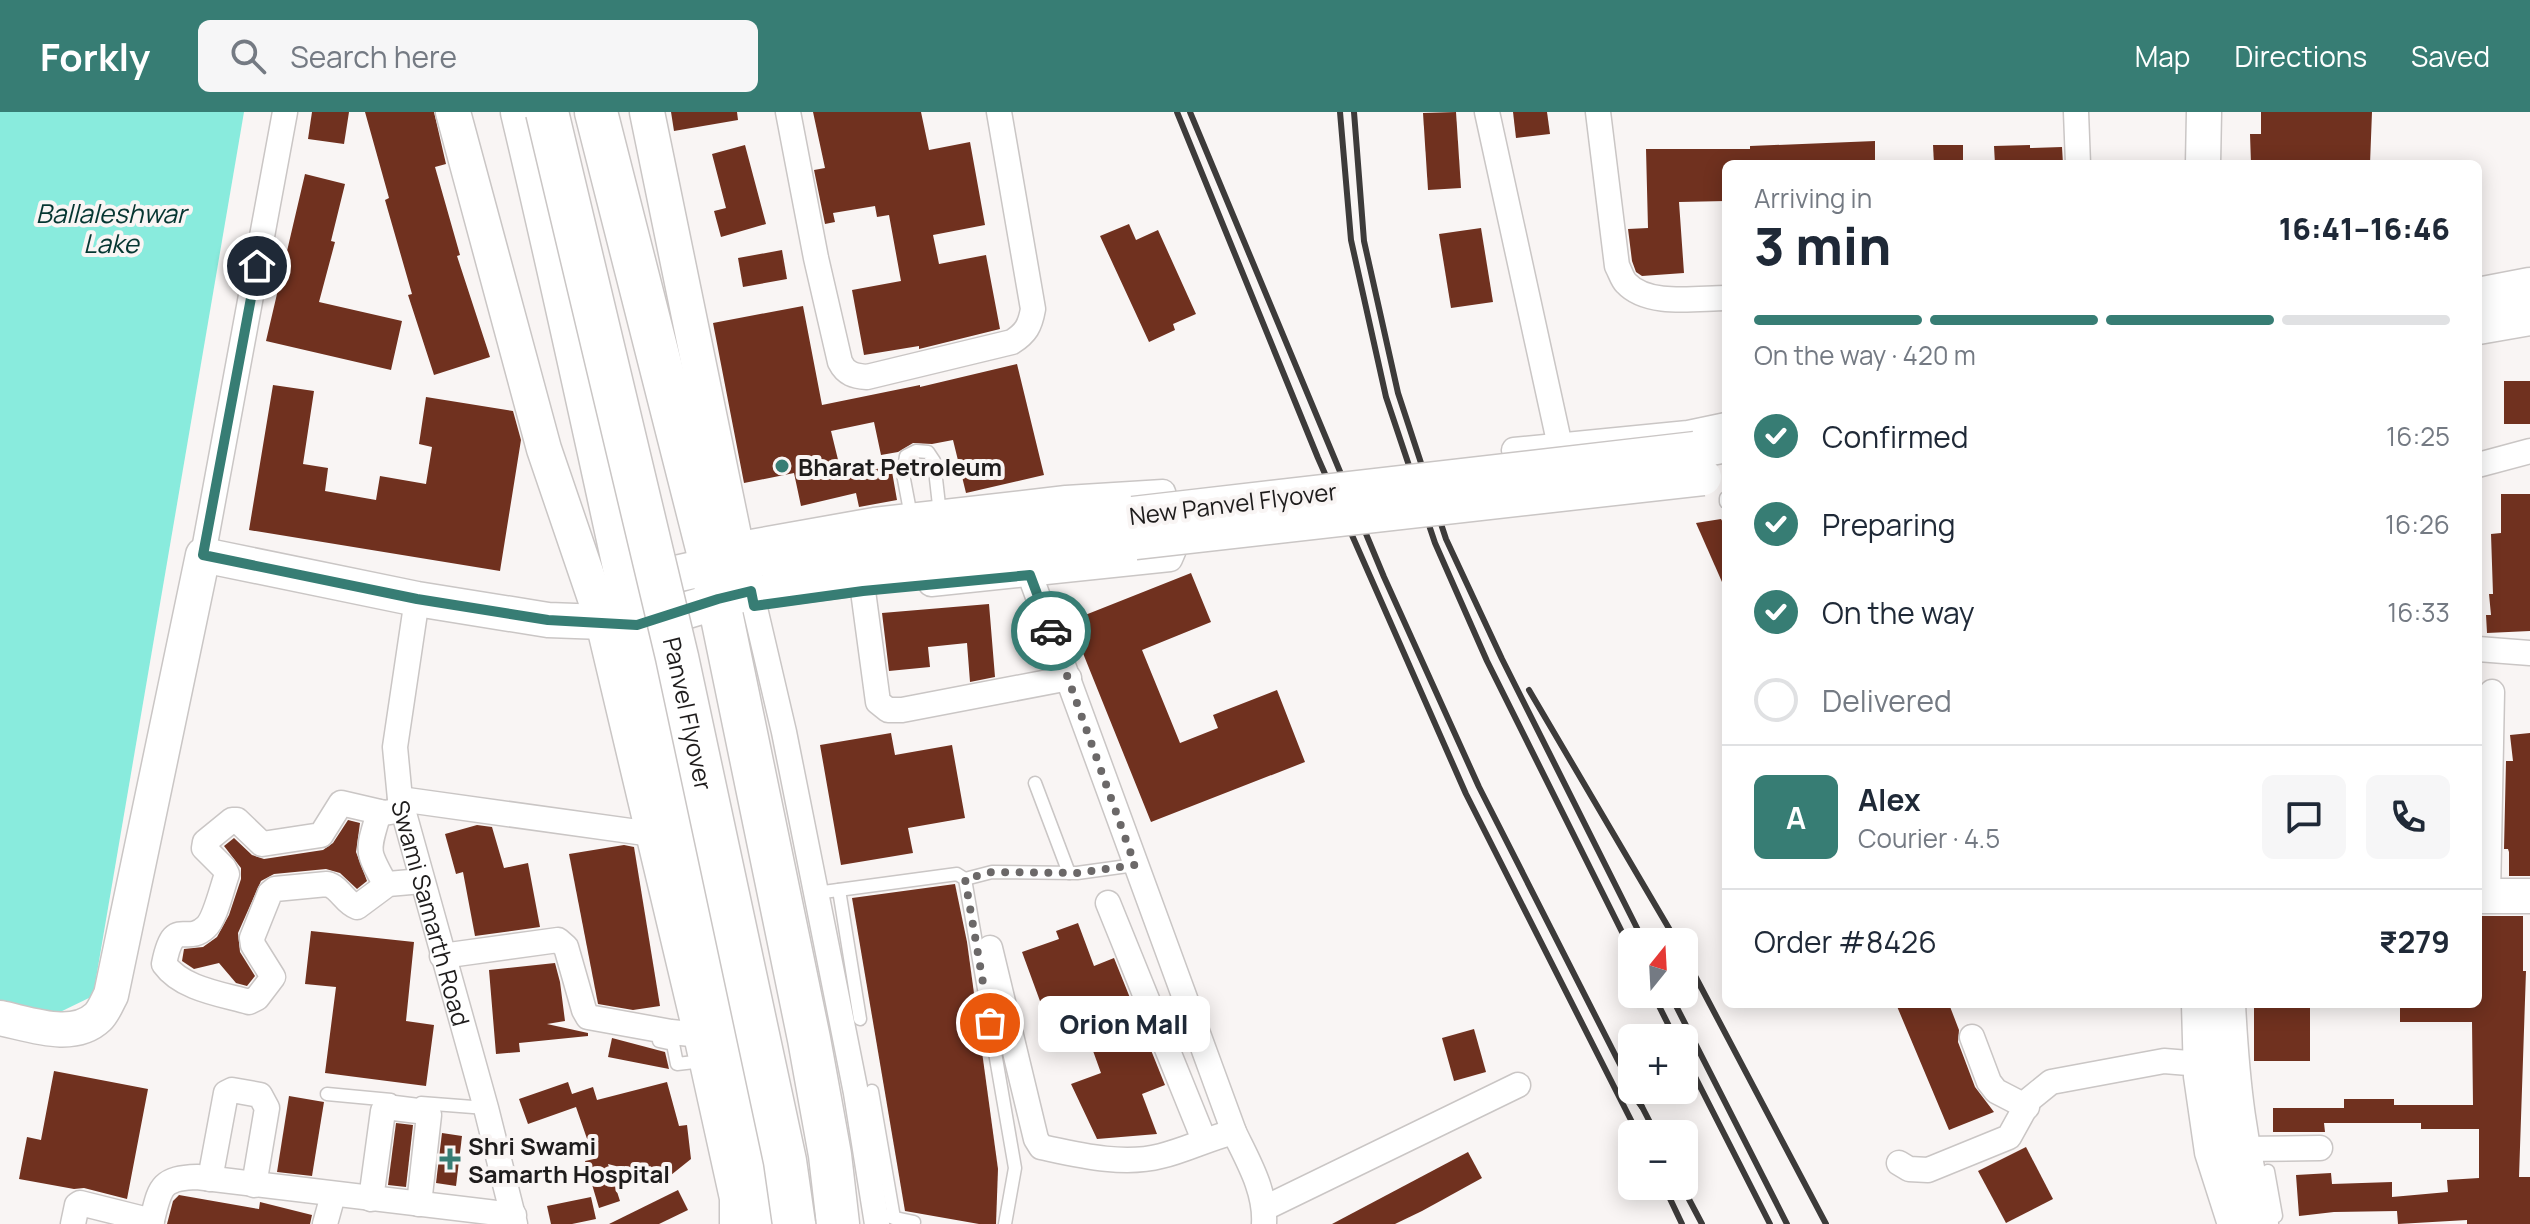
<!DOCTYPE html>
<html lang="en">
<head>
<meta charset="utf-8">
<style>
	body { margin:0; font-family:Manrope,sans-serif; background:#f6f6f7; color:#1f2937; height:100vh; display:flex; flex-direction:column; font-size:30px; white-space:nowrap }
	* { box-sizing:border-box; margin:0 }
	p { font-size:26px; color:#747a83 }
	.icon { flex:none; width:44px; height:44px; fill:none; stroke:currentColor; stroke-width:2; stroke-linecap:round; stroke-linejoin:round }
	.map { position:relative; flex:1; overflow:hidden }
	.panel { position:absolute; left:1722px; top:48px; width:760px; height:848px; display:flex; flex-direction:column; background:#fff; border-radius:12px; box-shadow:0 4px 20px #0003 }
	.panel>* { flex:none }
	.needle { width:52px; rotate:18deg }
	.controls { position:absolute; left:1618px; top:816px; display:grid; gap:16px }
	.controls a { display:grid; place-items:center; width:80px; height:80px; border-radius:12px; background:#fff; box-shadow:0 4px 20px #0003; font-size:40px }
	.pin { position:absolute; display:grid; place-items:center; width:68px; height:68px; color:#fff; margin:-34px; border:4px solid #fff; border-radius:50%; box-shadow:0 2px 8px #0007 }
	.courier { position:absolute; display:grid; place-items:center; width:80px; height:80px; margin:-40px; border:6px solid #377d74; border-radius:50%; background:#fff; color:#222; box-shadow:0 2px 10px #0007 }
	.bubble { position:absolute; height:56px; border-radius:12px; background:#fff; box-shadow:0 4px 20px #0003; font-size:26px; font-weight:800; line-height:56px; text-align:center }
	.head em { font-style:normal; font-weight:800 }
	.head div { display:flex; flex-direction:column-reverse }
	.head { display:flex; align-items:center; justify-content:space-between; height:136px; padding:0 32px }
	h1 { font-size:52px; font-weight:800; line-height:60px }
	.bar { display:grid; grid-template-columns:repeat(4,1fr); gap:12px 8px; align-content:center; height:96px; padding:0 32px }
	.bar i { height:10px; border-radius:6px; background:#e0e1e3 }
	.bar .on { background:#377d74 }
	.bar p { grid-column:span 4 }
	.line { display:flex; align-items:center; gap:20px; padding:0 32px; border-top:2px solid #e0e1e3 }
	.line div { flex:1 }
	.round { display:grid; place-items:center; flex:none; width:84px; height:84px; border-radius:12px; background:#f6f6f7 }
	ol { padding:0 32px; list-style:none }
	li { display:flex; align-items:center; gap:24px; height:88px }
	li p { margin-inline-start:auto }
	li .icon { padding:8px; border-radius:50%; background:#377d74; color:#fff; stroke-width:4 }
	li:last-child { color:#747a83 }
	li i { width:44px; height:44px; border:4px solid #e0e1e3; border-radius:50% }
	header { display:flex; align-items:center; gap:48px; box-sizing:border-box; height:112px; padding:0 40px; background:#377d74; color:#fff }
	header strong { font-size:38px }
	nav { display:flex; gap:44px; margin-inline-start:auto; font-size:28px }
	.search { width:560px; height:72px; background:#f6f6f7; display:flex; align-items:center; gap:20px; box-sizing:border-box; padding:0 28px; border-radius:12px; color:#747a83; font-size:30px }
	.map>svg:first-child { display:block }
	.water { fill:#89ebdd }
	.building { fill:#70311f }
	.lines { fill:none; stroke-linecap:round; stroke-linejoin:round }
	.lane-casing { stroke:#cac6c5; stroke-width:15 }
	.street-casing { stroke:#cac6c5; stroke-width:27 }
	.secondary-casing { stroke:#cac6c5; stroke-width:37 }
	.primary-casing { stroke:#cac6c5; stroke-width:39 }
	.highway-casing { stroke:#cac6c5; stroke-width:45 }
	.lane { stroke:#fff; stroke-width:12 }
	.street { stroke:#fff; stroke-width:24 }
	.secondary { stroke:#fff; stroke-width:34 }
	.primary { stroke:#fff; stroke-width:36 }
	.highway { stroke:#fff; stroke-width:42 }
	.rail { stroke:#3d3b3a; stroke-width:6 }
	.primary-bridge-casing { stroke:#cac6c5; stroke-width:39; stroke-linecap:butt }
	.highway-bridge-casing { stroke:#cac6c5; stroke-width:45; stroke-linecap:butt }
	.primary-bridge { stroke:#fff; stroke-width:36 }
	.highway-bridge { stroke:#fff; stroke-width:42 }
	.done { stroke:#6b6868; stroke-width:8; stroke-dasharray:0 14.4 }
	.route { stroke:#377d74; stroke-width:10 }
	.poi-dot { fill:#377d74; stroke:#f9f5f4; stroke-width:3 }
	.labels { text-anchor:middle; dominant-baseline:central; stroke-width:8; stroke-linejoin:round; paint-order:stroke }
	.poi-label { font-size:24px; font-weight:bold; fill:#1e1c1c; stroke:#f9f5f4; text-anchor:start }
	.street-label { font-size:24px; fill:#1e1c1c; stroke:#f9f5f4 }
	.water-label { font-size:26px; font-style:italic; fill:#053631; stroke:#f9f5f4 }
</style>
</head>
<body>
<header>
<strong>Forkly</strong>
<div class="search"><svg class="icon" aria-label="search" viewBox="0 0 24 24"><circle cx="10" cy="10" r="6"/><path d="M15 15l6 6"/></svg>Search here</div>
<nav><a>Map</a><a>Directions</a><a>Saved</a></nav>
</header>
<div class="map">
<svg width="2530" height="1112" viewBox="0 0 2530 1112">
	<rect width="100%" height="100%" fill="#f9f5f4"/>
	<polygon class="water" points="0,0 244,0 93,884 56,902 0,892"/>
	<g class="building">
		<polygon points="312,0 349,0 344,32 308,27"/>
		<polygon points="365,0 434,0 446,52 435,55 460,143 457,144 490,245 434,263 408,183 412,182 385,88 389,86"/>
		<polygon points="671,0 737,0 738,8 674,19"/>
		<polygon points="813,0 921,0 929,38 970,30 985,113 933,123 939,152 986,143 1000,217 919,237 919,234 864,243 852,178 901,169 889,103 877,105 875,94 833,101 835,110 825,112 814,58 825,56"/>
		<polygon points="1456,0 1461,76 1428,78 1423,1"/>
		<polygon points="1513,0 1547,0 1550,22 1516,26"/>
		<polygon points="2261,0 2372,0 2370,52 2251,52 2250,22 2261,22"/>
		<polygon points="1875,29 1875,52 1726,52 1726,89 1679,90 1684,161 1642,164 1636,160 1632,149 1628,117 1648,116 1646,37 1750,37 1750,34"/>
		<polygon points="745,33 766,112 721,125 714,99 726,96 712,42"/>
		<polygon points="1933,33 1963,33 1963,52 1934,52"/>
		<polygon points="2030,33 2030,36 2062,35 2063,52 1995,52 1994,34"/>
		<polygon points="305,62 345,72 331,129 335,130 319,190 402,209 391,258 266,229"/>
		<polygon points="1129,112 1136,128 1158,118 1196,202 1173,212 1175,218 1149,230 1100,124"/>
		<polygon points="1481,116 1493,190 1451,196 1439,122"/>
		<polygon points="782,138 787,167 743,175 738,146"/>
		<polygon points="803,194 822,293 920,273 920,275 1017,252 1044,363 966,381 953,328 932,332 913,331 898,340 881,343 874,310 831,319 842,364 891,354 897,388 859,395 856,381 801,394 794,361 744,371 713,211"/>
		<rect x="2504" y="269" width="26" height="43"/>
		<polygon points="273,273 314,279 303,352 328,356 325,379 376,388 380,364 426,372 432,335 419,332 426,285 513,299 521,328 500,459 249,418"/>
		<polygon points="2501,382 2530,382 2530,519 2487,521 2486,503 2491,503 2489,482 2493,482 2491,422 2501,421"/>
		<polygon points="1721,407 1726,416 1726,479 1696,411"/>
		<polygon points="1191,461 1211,510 1142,538 1180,631 1218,616 1213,603 1277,578 1305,650 1151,710 1070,509"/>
		<polygon points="989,492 995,565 970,570 967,531 928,535 930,555 889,559 882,501"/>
		<polygon points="891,621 895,643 952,633 965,706 908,716 913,741 841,753 820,633"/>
		<polygon points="2530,621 2530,764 2509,764 2509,740 2508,737 2504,737 2506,649 2513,649 2510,623"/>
		<polygon points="348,708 360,711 356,740 367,769 357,777 340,761 326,757 274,762 261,769 238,821 240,840 255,864 247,874 236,871 219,851 194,857 182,849 184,837 203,835 217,825 229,803 241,767 241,756 224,734 234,726 252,743 264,747 323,738 333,731"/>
		<polygon points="477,713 492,715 504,756 528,751 540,815 475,824 463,760 456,762 445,722"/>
		<polygon points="624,733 634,735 660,894 633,898 598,892 569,742"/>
		<polygon points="955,772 967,830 998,1057 996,1112 979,1112 905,1099 852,786"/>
		<polygon points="2478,804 2523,804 2523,859 2526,859 2519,1065 2530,1065 2530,1112 2467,1112 2467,1108 2398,1112 2397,1099 2334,1100 2299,1104 2296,1063 2331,1061 2332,1072 2392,1070 2392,1085 2448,1080 2447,1068 2479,1066 2479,1017 2421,1017 2421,1011 2324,1011 2325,1020 2273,1020 2273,996 2344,996 2344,987 2394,987 2394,993 2473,993 2472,910 2400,910 2400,892 2478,892"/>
		<polygon points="1078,811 1094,854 1114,846 1165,973 1142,982 1157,1022 1097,1027 1071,972 1101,961 1075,889 1044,900 1022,840 1059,827 1056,819"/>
		<polygon points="311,819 414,830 406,909 434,913 426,974 325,961 336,875 305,872"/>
		<polygon points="555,851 560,870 565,909 547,912 588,921 588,924 519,931 520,940 496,942 489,858"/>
		<polygon points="1896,892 1949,892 1959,918 1958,930 1975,975 1994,1000 1949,1018"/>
		<rect x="2254" y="892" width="56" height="57"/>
		<polygon points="1474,917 1486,960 1454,969 1442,926"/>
		<polygon points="612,926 665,940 669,957 608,945"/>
		<polygon points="54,959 148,977 127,1087 84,1076 74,1077 19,1067 27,1025 41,1028"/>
		<polygon points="568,970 572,982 593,975 597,988 667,970 679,1014 687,1013 691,1047 666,1067 608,1052 620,1089 599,1096 585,1049 594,1047 576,995 528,1012 519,987"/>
		<polygon points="289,984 324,990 312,1064 277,1060"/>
		<polygon points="396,1011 413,1013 406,1075 388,1073"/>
		<polygon points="442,1021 462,1024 456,1074 436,1071"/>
		<polygon points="2026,1035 2053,1087 2006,1111 1978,1059"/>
		<polygon points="1468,1040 1482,1066 1422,1099 1395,1112 1332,1112"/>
		<polygon points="678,1078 688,1098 659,1112 609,1112"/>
		<polygon points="179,1083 259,1097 260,1090 312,1103 310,1112 167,1112 173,1089"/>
		<polygon points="591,1085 596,1107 572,1112 551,1112 547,1094"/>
	</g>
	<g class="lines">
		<g class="lane-casing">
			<g id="lane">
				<polyline points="1726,386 1726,390"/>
				<polyline points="911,404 903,362 906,344 916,339 928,340 934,349 940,402"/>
				<polyline points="1035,671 1069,761"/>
				<polyline points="965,767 992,760 1077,761 1135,753"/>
				<polyline points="839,778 860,907"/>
				<polyline points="816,781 957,762 965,767 1015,1056 1005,1112"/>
				<polyline points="659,929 673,932 677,952 703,949"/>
				<polyline points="872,979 894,1106"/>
				<polyline points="327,982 391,988"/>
				<polyline points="421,991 486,996"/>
				<polyline points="2268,1059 2276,1104"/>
				<polyline points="886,1104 914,1110"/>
			</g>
		</g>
		<g class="street-casing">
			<g id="street">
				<path d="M788,0L816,146L840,250C846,262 854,264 867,265L1012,230C1026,221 1030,214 1033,197L999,0"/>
				<polyline points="1487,0 1560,334"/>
				<path d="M1598,0L1617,154C1620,159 1622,167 1626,171C1648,195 1697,186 1726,186"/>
				<polyline points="2076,0 2078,52"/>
				<polyline points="1514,338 1688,321 1726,313"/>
				<polyline points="2478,353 2530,339"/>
				<polyline points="745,431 874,408 1066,386 1163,380 1176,433 1170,447 931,472"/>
				<polyline points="203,443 285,0"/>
				<path d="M1030,463L1234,1020C1248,1049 1266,1079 1264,1112"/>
				<polyline points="751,479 784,620 856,981 877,1112"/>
				<polyline points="863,479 878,590 888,598 902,598 1069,566"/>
				<path id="s1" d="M417,487L395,635L400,687L486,996L515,1112"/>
				<polyline points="2478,537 2530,541"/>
				<polyline points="400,687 652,722"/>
				<path d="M403,698L384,701L341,691L321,723L262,732L237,708H232L205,730L204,736L224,756L227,762C222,776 215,807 206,815C185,835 174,802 164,852C182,877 221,882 249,890L257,886L273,865L253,833L252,826L270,781L275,777L327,772C340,775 344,790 357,795L388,772L422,769"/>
				<path d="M379,700C368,740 365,736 386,773"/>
				<polyline points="2488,784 2492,580"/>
				<polyline points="1108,791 1204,1028"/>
				<path d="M990,836L1036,1027L1041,1035C1079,1043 1123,1054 1161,1044C1186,1038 1209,1026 1234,1020"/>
				<polyline points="442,844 558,828 566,835 584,898 588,905 671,920 701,923"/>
				<polyline points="1972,925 1989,970 1996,979 2027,995"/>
				<polyline points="2242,1037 2320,1036"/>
				<polyline points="1899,1051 1909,1057 1928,1058 2009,1025 2030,987 2051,970 2164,949 2201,952"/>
				<polyline points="210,1067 226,981 232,978 260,983 267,996 254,1073"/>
				<polyline points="371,1087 383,999 386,995 426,1000 429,1003 419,1092"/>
				<polyline points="1265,1096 1518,973"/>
				<polyline points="73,1112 77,1093 80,1091 152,1109"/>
				<path d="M151,1112C160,1078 158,1066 197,1065L514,1103"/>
				<polyline points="325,1112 333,1083"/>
			</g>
		</g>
		<g class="secondary-casing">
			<g id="secondary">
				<polyline points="453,0 544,337 603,510 701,923 737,1086 737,1112"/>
				<polyline points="647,0 739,448"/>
				<polyline points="2203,52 2204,0"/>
				<polyline points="2478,784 2530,784"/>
				<polyline points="2199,892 2201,964 2212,1040 2235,1112"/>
				<path d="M2228,892C2232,970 2239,1037 2261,1112"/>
				<path d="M0,906C30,912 73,929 98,905C104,899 107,890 111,883L203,443L417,487L548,508L603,510"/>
			</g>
		</g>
		<g class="primary-casing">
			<g id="primary">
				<polyline points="2478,184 2530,174"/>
				<polyline points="2478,214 2530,205"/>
				<polyline points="1695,338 1726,332"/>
				<polyline points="1133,403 739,448 630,472 603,510 637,513 751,479 1135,429"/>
			</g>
		</g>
		<g class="highway-casing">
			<g id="highway">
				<path d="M522,0C563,171 599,342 637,514C680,707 729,898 766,1092L768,1112"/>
				<polyline points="596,0 711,452 809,927 830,1043 838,1112"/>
			</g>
		</g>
		<use href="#lane" class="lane"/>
		<use href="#street" class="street"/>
		<use href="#secondary" class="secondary"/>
		<use href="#primary" class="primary"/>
		<use href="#highway" class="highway"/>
		<g class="rail">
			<polyline points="1177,0 1318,346 1466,682 1638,1022"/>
			<polyline points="1190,0 1384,465 1479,675 1632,976"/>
			<polyline points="1340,0 1351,128 1386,285 1435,431 1487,549 1632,840"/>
			<polyline points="1354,0 1364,129 1398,281 1446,427 1502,547 1644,830"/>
			<polyline points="1529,578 1677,830"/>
			<polyline points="1684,843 1826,1112"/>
			<polyline points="1653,882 1675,926"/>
			<polyline points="1670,882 1787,1112"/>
			<polyline points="1684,943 1770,1112"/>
			<polyline points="1624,970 1642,995"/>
			<polyline points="1637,985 1656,1022"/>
			<polyline points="1664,1074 1682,1112"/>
			<polyline points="1682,1074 1702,1112"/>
		</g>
		<g class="primary-bridge-casing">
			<g id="primary-bridge">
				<polyline points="1133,403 1695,338"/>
				<polyline points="1135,429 1703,365"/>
			</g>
		</g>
		<g class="highway-bridge-casing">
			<g id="highway-bridge">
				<path id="s2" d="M547,0L677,545L785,1049L794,1112"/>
			</g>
		</g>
		<use href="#primary-bridge" class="primary-bridge"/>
		<use href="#highway-bridge" class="highway-bridge"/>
	</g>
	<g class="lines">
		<polyline class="done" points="990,911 965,767 992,760 1077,761 1135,753 1051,519"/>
		<polyline class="route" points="257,154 203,443 417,487 548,508 637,513 718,487 751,479 754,494 863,479 1030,463 1051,519"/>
	</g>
	<g class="poi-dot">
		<circle cx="782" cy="354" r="8"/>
		<path d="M446 1035h8v8h8v8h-8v8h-8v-8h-8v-8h8z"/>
	</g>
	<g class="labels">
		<g class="poi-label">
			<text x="798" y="354">Bharat Petroleum</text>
			<text x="468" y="1033">Shri Swami<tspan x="468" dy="28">Samarth Hospital</tspan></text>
		</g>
		<g class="street-label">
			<text transform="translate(1233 391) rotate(-7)">New Panvel Flyover</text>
			<text stroke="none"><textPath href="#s2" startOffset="618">Panvel Flyover</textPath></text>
			<text stroke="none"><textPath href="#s1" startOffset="320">Swami Samarth Road</textPath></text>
		</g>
		<g class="water-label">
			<text x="111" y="101">Ballaleshwar<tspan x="111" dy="30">Lake</tspan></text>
		</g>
	</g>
</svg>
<div class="controls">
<a><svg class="needle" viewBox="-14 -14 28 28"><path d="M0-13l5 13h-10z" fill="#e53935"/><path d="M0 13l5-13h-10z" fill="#747a83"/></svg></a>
<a>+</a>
<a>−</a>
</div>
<div class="pin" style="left:990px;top:911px;background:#ea580c"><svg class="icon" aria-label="bag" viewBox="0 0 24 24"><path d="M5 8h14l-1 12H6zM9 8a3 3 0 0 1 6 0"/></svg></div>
<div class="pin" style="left:257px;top:154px;background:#1f2937"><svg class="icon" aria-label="home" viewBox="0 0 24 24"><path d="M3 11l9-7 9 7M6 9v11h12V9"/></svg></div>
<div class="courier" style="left:1051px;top:519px"><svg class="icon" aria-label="car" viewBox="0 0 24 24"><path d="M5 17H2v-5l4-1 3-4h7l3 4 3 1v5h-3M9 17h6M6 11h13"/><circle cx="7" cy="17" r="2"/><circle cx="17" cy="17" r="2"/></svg></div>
<div class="bubble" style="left:1038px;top:884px;width:172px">Orion Mall</div>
<section class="panel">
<div class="head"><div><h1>3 min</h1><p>Arriving in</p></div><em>16:41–16:46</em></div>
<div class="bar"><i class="on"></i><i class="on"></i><i class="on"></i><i></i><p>On the way · 420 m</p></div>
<ol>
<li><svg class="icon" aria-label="check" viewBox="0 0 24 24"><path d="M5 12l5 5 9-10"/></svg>Confirmed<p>16:25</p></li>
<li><svg class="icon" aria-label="check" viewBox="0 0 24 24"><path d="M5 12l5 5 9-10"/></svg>Preparing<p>16:26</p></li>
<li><svg class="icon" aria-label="check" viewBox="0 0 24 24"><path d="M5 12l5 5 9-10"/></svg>On the way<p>16:33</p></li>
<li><i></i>Delivered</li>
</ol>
<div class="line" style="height:144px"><b class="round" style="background:#377d74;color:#fff">A</b><div><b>Alex</b><p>Courier · 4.5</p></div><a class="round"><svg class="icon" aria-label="chat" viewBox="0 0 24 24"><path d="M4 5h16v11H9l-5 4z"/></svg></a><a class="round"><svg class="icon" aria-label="phone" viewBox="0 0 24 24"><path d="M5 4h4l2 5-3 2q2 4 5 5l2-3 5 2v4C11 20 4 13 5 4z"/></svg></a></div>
<div class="line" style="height:104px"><div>Order #8426</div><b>₹279</b></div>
</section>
</div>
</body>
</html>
